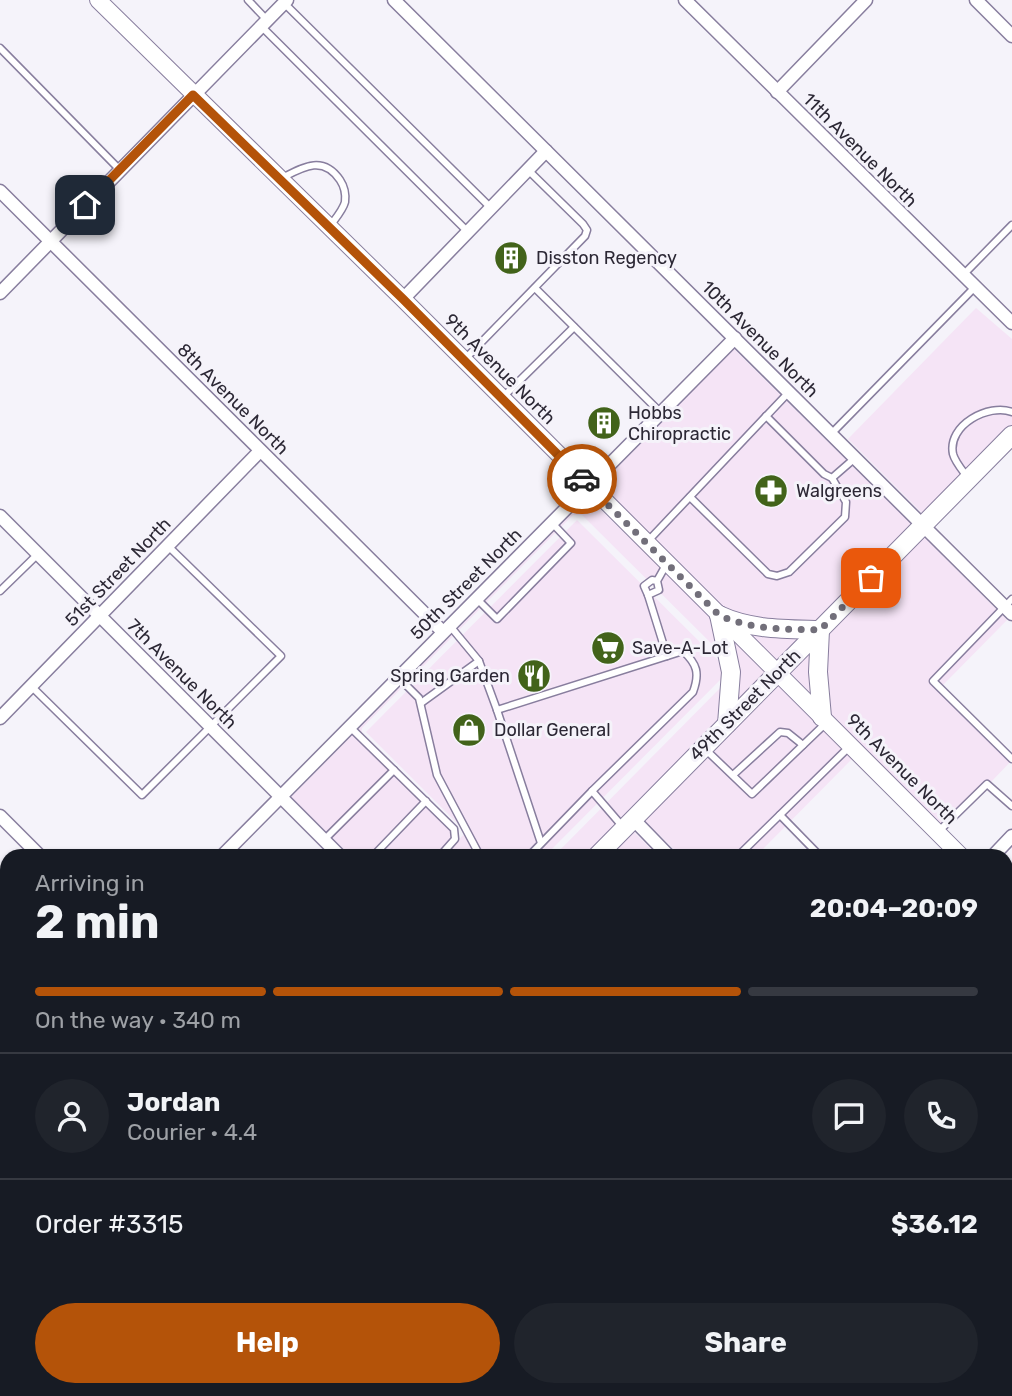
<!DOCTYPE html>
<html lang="en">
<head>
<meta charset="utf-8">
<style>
	body { margin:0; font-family:Rubik,sans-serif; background:#20242c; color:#f1f3f6; height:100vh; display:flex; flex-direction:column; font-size:26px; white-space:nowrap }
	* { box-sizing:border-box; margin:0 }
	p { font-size:23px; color:#9ea1a6 }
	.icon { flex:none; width:38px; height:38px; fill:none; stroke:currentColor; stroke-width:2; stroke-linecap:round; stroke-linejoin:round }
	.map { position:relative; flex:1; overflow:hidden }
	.drawer { position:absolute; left:0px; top:849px; width:1013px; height:548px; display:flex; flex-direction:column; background:#171b24; border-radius:21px 21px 0 0; box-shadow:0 2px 5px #0004 }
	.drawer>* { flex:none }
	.pin { position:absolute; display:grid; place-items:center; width:60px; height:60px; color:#fff; margin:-30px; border-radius:14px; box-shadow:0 4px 10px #0006 }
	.courier { position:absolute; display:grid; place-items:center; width:70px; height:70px; margin:-35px; border:5px solid #b45309; border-radius:50%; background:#fff; color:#222; box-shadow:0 2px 9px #0007 }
	.overview em { font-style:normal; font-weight:700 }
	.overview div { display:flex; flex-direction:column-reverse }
	.overview { display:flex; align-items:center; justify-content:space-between; height:119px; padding:0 35px }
	h1 { font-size:46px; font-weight:700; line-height:52px }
	.bar { display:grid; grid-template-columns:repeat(4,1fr); gap:10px 7px; align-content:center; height:84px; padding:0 35px }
	.bar i { height:9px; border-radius:5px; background:#363941 }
	.bar .selected { background:#b45309 }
	.bar p { grid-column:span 4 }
	.line { display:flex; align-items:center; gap:18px; padding:0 35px; border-top:2px solid #363941 }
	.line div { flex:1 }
	.round { display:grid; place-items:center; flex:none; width:74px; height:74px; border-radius:37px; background:#20242c }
	.action { display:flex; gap:14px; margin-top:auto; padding:14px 35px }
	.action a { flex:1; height:80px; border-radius:42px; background:#b45309; color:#fff; font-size:28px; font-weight:700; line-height:80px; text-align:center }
	.action a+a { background:#20242c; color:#f1f3f6 }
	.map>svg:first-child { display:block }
	.commercial { fill:#f5e4f6 }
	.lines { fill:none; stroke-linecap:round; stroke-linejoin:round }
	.service-casing { stroke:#887e9e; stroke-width:9 }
	.minor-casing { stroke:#887e9e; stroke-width:15 }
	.tertiary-casing { stroke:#887e9e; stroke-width:18 }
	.secondary-casing { stroke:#887e9e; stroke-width:20 }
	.primary-casing { stroke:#887e9e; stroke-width:24 }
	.service { stroke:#fff; stroke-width:6 }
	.minor { stroke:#fff; stroke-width:12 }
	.tertiary { stroke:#fff; stroke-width:16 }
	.secondary { stroke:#fff; stroke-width:18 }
	.primary { stroke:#fff; stroke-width:21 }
	.done { stroke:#726f7a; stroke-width:7; stroke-dasharray:0 12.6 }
	.route { stroke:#b45309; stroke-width:9 }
	.labels { text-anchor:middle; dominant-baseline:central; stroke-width:6; stroke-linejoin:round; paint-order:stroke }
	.street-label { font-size:18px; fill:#2c2835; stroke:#f5f3fa }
	.poi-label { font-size:18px; fill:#2c2835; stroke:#f5f3fa; text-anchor:start }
</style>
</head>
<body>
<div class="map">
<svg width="1012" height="1396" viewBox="0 0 1012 1396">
	<rect width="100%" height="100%" fill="#f5f3fa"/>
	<g class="commercial">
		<polygon points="976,308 1012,339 1012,425 924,515 848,439"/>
		<polygon points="734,349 913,526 778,662 599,486"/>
		<polygon points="588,497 767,673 587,856 554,856 733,675 734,666 582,515 573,515 362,728 361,737 458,833 443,848 442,856 351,856 291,797"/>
		<polygon points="577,520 729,671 545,856 450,856 447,852 466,832 366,732"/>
		<polygon points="923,536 1007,620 940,688 1012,760 946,829 788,672"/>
		<polygon points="777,683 853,758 756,856 681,856 643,819"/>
		<polygon points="632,830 658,856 607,856"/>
	</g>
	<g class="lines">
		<g class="service-casing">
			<g id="service">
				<polyline points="248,0 267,20"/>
				<polyline points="284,3 491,208"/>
				<polyline points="261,26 468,232"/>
				<polyline points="0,48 120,170"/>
				<path d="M282,178C303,167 323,155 340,180C344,186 346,194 345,202C343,210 335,219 330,226"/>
				<polyline points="963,275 1012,225"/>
				<polyline points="535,288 661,413"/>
				<polyline points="465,359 585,236 587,230 583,224 528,170"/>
				<polyline points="503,397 574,327"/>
				<polyline points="766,416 824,474 832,478 855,458"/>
				<polyline points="831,434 975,287"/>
				<path d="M968,478C963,471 955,462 953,454C947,425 989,403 1012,412"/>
				<polyline points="690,497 768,574 777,576 789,572 845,517 846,502 832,478"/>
				<polyline points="648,541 789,392"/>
				<polyline points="657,581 652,580 644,586 648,595 659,590 657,581 666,565"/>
				<polyline points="0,591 38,554"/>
				<polyline points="648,595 667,656"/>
				<polyline points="476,598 497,619 571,543 553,524"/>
				<polyline points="1012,599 933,681 1012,759"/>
				<path d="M479,661L497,710L683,651C697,664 700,673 693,692L592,791L623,827"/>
				<polyline points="398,677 419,698 437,775 480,856"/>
				<polyline points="31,686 142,795 281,656 168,546"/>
				<polyline points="421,703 479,661 450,626"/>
				<polyline points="497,710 541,843"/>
				<polyline points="349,726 454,829 455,839 440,856"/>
				<polyline points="705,749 752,794 826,723"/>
				<polyline points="733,775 780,732 788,733 803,745"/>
				<polyline points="780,815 820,856"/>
				<polyline points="939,831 987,784 1012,806"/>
				<polyline points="324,840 394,770"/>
				<polyline points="373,856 426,801"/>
				<polyline points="529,856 592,791"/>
				<polyline points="738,856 849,747"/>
				<polyline points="1006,1043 1012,1048"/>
				<polyline points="0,1200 7,1207"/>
				<polyline points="1006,1335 1012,1341"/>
				<polyline points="264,1390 268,1394 274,1390"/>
				<polyline points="484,1390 491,1396"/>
				<polyline points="771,1390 778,1396"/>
			</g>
		</g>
		<g class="minor-casing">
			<g id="minor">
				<polyline points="394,0 1012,614"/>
				<polyline points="685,0 1012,323"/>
				<polyline points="976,0 1012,36"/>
				<polyline points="777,92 866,0"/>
				<polyline points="0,191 442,631"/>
				<polyline points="0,293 287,0"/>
				<polyline points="403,299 546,151"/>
				<polyline points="0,516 340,856"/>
				<polyline points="0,718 260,451"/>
				<polyline points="0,816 40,856"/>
				<polyline points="633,819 669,856"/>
				<polyline points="222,856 735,338"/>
				<polyline points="993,856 1012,836"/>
				<polyline points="1006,1021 1012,1015"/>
				<polyline points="1006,1190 1012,1195"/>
				<polyline points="0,1329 7,1336"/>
				<polyline points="623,1390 630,1396"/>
				<polyline points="908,1390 915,1396"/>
				<polyline points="459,1396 465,1390"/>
				<polyline points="865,1396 871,1390"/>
			</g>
		</g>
		<g class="tertiary-casing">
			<g id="tertiary">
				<polyline points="98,0 403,299 961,856"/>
				<polyline points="1006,900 1012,906"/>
			</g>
		</g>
		<g class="secondary-casing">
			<g id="secondary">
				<polyline points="719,615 731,672 727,724"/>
				<path d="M719,615C751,630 785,629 820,630"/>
				<polyline points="820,630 818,672 822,717"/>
				<polyline points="597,856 1012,435"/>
				<polyline points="64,1396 70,1390"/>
			</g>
		</g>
		<g class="primary-casing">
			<g id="primary">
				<polyline points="0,1043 7,1050"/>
				<polyline points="0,1078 7,1085"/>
				<polyline points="314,1390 321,1396"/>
				<polyline points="348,1390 354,1396"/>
			</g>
		</g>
		<use href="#service" class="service"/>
		<use href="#minor" class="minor"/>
		<use href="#tertiary" class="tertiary"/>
		<use href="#secondary" class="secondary"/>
		<use href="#primary" class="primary"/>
	</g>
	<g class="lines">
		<path class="done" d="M582,479L719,615C751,630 785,629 820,630L871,578"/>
		<polyline class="route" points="85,205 193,95 403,299 582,479"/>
	</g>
	<defs>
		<g id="building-disc" transform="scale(1.75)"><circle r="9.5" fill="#42631a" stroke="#f5f3fa"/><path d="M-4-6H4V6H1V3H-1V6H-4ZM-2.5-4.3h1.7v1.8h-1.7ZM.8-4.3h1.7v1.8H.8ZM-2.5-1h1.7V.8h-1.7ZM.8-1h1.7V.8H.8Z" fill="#fff"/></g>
		<g id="pharmacy-disc" transform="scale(1.75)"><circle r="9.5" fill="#42631a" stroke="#f5f3fa"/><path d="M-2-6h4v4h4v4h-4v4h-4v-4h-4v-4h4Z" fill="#fff"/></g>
		<g id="supermarket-disc" transform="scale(1.75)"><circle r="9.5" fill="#42631a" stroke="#f5f3fa"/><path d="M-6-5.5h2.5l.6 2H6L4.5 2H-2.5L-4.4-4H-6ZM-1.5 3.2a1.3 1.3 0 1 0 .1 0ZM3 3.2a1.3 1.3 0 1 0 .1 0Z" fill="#fff"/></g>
		<g id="restaurant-disc" transform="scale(1.75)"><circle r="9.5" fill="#42631a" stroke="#f5f3fa"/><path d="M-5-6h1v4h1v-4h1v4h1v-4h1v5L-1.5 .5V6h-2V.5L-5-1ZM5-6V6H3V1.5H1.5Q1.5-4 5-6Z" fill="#fff"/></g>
		<g id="shop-disc" transform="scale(1.75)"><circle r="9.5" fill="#42631a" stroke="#f5f3fa"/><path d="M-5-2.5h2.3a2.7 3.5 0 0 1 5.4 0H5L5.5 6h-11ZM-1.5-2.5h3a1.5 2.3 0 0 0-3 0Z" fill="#fff"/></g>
	</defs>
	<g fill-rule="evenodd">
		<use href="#building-disc" x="511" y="258"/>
		<use href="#building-disc" x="604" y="423"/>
		<use href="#pharmacy-disc" x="771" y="491"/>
		<use href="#supermarket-disc" x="608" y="648"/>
		<use href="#restaurant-disc" x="534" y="676"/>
		<use href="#shop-disc" x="469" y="730"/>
	</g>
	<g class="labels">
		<g class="street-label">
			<text transform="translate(860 150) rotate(45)">11th Avenue North</text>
			<text transform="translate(760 339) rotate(45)">10th Avenue North</text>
			<text transform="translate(500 369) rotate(45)">9th Avenue North</text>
			<text transform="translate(233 399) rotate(45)">8th Avenue North</text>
			<text transform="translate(118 572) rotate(-46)">51st Street North</text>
			<text transform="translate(466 584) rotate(-45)">50th Street North</text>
			<text transform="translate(182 674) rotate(45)">7th Avenue North</text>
			<text transform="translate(745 705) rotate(-45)">49th Street North</text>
			<text transform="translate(902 769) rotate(45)">9th Avenue North</text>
		</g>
		<g class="poi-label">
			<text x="536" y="258">Disston Regency</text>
			<text x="628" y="413">Hobbs<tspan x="628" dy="21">Chiropractic</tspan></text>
			<text x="796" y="491">Walgreens</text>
			<text x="632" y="648">Save-A-Lot</text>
			<text x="510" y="676" text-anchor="end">Spring Garden</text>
			<text x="494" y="730">Dollar General</text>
		</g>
	</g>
</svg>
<div class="pin" style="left:871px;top:578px;background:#ea580c"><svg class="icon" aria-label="bag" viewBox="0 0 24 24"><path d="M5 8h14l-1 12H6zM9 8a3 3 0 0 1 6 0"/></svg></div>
<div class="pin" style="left:85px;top:205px;background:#1f2937"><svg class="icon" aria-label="home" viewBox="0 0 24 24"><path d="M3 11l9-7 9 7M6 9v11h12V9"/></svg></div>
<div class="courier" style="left:582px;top:479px"><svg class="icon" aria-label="car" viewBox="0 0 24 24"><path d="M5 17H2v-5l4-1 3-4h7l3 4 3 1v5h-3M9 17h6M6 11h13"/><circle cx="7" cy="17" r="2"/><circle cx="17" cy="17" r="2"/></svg></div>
<section class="drawer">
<div class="overview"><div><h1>2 min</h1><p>Arriving in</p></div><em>20:04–20:09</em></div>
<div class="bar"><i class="selected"></i><i class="selected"></i><i class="selected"></i><i></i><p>On the way · 340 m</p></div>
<div class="line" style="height:126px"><a class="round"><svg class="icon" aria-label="person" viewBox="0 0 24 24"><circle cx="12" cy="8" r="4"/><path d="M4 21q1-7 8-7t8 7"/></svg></a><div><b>Jordan</b><p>Courier · 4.4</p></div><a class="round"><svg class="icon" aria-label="chat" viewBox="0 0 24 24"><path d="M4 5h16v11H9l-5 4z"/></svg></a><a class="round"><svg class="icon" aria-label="phone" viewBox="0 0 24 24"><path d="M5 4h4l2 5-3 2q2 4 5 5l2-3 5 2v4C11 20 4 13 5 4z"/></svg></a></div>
<div class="line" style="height:91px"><div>Order #3315</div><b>$36.12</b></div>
<div class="action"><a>Help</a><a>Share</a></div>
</section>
</div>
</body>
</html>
